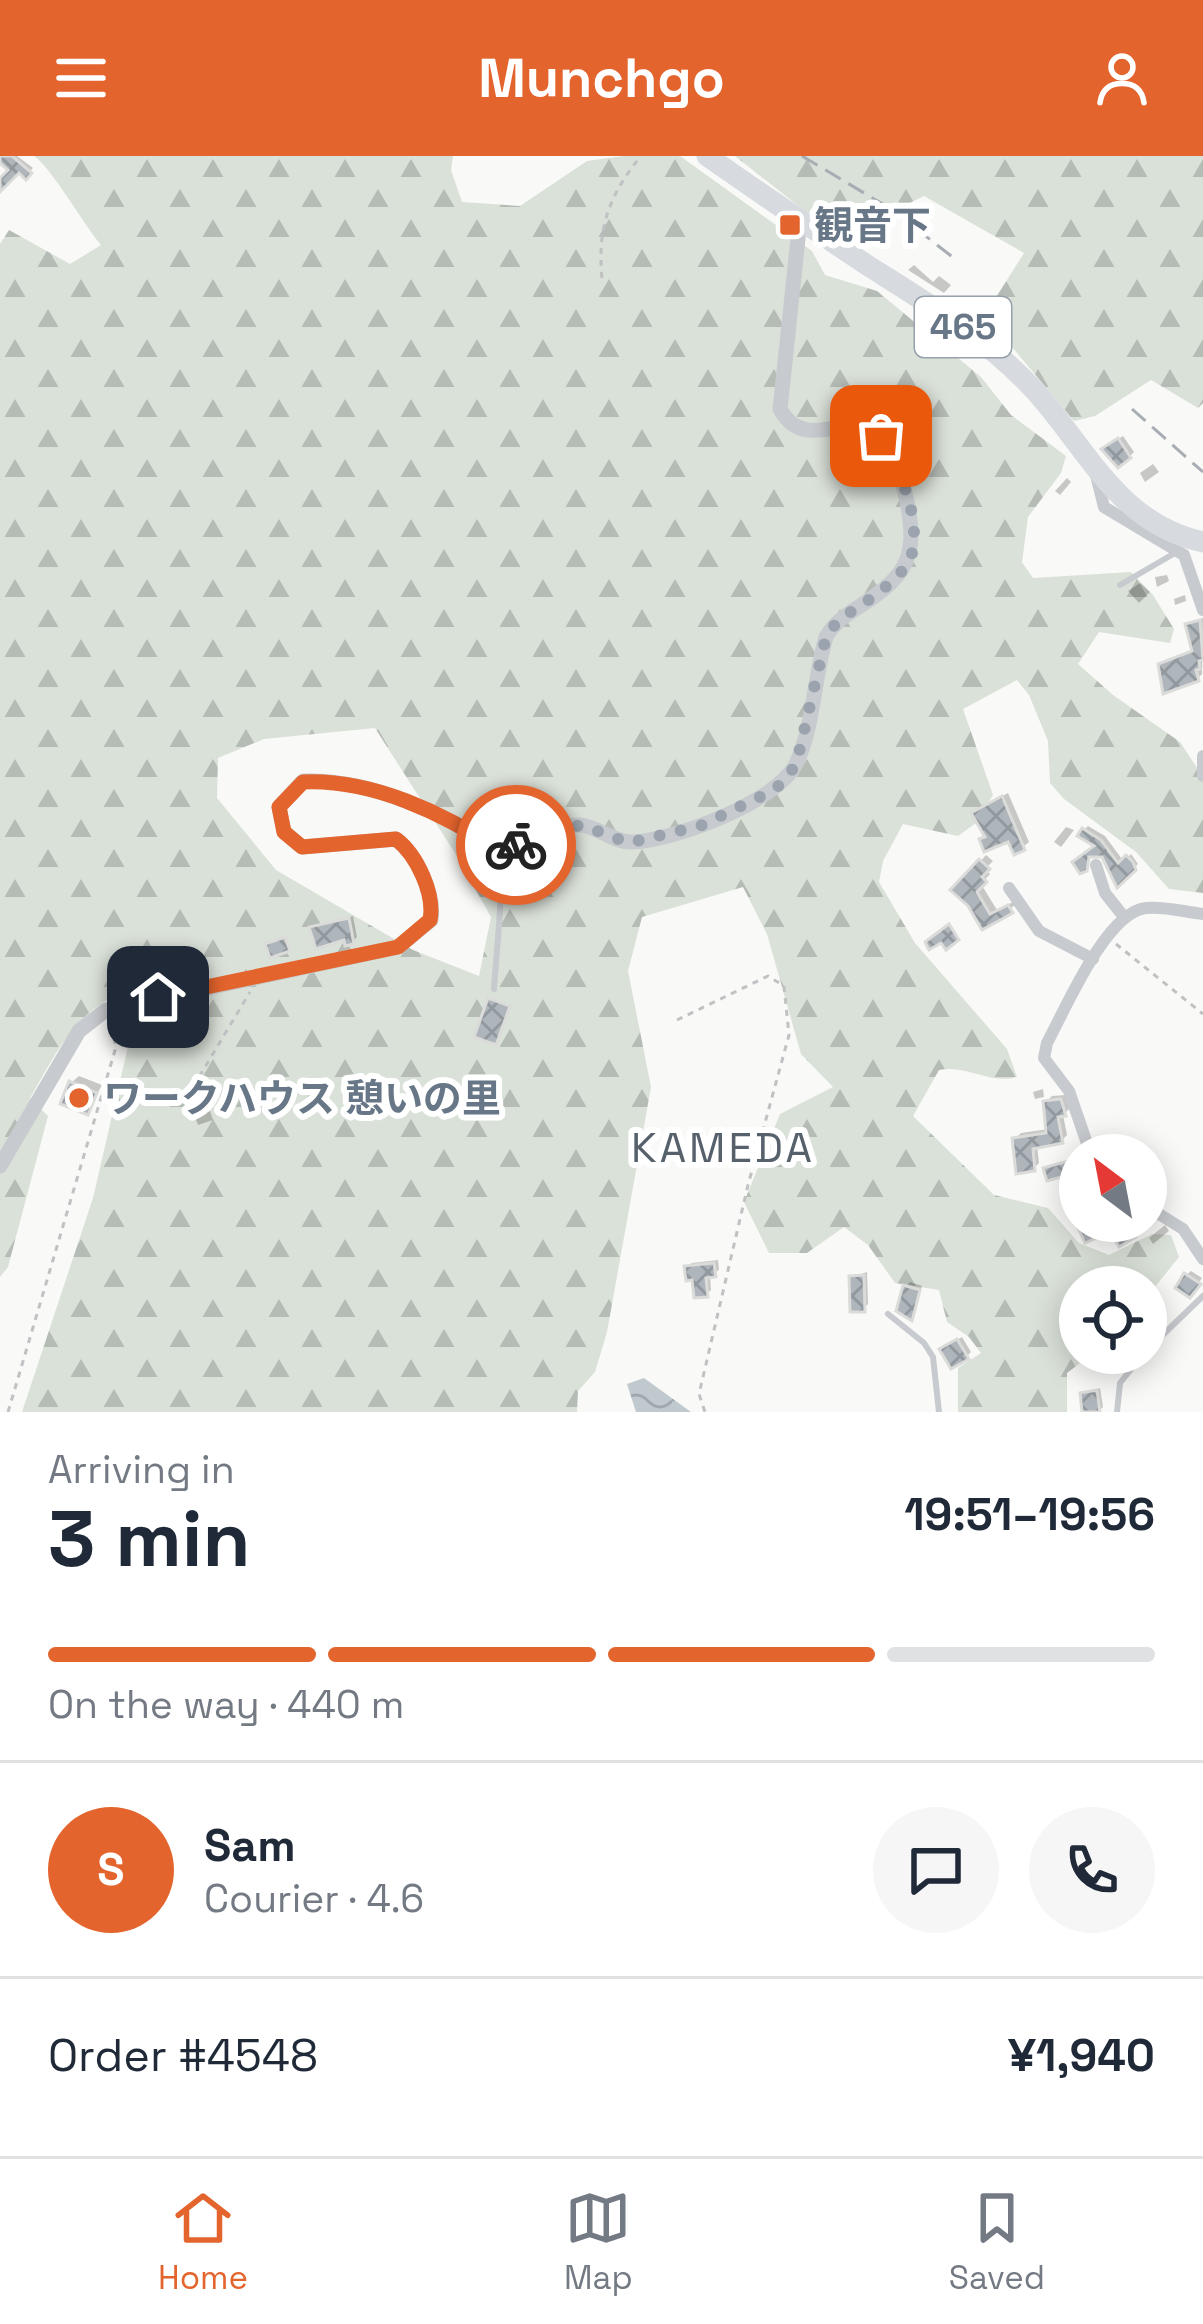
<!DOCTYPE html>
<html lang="en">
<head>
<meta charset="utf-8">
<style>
	body { margin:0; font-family:"Space Grotesk","Noto Sans JP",sans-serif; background:#f6f6f7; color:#1f2937; height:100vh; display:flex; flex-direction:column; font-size:45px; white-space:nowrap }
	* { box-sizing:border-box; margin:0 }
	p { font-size:39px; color:#747a83 }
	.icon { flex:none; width:66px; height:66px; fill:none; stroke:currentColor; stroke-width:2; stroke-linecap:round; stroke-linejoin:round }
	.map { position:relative; height:1256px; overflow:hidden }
	.side { display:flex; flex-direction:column; background:#fff; flex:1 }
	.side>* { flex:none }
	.needle { width:78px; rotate:328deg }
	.fabs { position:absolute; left:1059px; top:978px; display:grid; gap:24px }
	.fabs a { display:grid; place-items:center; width:108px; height:108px; border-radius:50%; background:#fff; box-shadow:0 6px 30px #0003; font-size:60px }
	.pin { position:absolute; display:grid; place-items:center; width:102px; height:102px; color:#fff; margin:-51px; border-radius:24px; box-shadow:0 6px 18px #0006 }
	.courier { position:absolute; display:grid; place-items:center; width:120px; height:120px; margin:-60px; border:9px solid #e3642d; border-radius:50%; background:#fff; color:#222; box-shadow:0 3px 15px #0007 }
	.headline em { font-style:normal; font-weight:700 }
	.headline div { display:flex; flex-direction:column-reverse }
	.headline { display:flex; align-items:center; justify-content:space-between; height:204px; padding:0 48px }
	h1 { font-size:78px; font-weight:700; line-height:90px }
	.bar { display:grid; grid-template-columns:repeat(4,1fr); gap:18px 12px; align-content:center; height:144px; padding:0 48px }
	.bar i { height:15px; border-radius:9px; background:#e0e1e3 }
	.bar .current { background:#e3642d }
	.bar p { grid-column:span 4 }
	.line { display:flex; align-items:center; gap:30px; padding:0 48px; border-top:3px solid #e0e1e3 }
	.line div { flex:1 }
	.round { display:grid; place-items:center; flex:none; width:126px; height:126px; border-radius:63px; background:#f6f6f7 }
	header { display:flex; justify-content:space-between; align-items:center; height:156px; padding:0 48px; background:#e3642d; color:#fff; font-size:54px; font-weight:700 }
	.dock { display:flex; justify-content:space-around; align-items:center; height:168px; border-top:3px solid #e0e1e3; background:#fff; font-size:33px; color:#747a83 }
	.dock a { display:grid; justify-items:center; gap:6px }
	.dock .current { color:#e3642d }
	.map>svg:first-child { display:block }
	.forest { fill:url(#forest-firs); fill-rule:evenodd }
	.water { fill:url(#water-waves) }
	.shadow { fill:#0003 }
	.building { fill:url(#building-cross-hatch); stroke:#dbdbd9; stroke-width:3 }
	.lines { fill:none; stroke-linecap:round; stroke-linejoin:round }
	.path { stroke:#bfc1c3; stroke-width:3; stroke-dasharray:6 6; stroke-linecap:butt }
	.service { stroke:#c7cace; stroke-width:6 }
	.minor { stroke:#c7cace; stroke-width:12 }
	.tertiary { stroke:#c7cace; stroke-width:15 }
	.trunk { stroke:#d7dbdf; stroke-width:21 }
	.rail { stroke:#a7adb3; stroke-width:3; stroke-dasharray:18 9; stroke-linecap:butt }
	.done { stroke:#9ba4ae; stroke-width:12; stroke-dasharray:0 21.6 }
	.route { stroke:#e3642d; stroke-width:15 }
	.poi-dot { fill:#e3642d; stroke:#fff; stroke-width:4.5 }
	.labels { text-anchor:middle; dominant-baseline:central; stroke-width:12; stroke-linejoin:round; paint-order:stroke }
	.shield { fill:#fff; stroke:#95a0ab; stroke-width:3 }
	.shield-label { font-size:36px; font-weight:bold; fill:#687787 }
	.poi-label { font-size:39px; font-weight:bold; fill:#687787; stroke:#fff; text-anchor:start }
	.neighbourhood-label { font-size:42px; letter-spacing:3px; fill:#56616c; stroke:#fff }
</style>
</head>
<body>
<header><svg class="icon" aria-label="menu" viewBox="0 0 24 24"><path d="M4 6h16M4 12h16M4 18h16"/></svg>Munchgo<svg class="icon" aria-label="person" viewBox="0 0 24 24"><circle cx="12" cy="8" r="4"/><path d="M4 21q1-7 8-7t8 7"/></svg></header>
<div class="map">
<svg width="1203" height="1256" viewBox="0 0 1203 1256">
	<defs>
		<pattern id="forest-firs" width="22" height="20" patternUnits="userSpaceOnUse" patternTransform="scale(3)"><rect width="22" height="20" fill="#dae1d8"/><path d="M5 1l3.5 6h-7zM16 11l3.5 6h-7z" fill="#b5bbb5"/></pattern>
		<pattern id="water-waves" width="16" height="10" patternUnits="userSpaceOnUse" patternTransform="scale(3)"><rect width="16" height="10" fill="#c0c9ce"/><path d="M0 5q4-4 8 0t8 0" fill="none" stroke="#a0a8ad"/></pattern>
		<pattern id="building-cross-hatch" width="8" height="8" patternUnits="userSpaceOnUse" patternTransform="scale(3)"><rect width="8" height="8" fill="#aeb5bb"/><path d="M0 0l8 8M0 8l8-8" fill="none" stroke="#91989e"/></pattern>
	</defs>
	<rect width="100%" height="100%" fill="#f9f9f7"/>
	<g class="forest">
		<path d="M34,0H453L451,14L462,46L520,50L587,5L624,0H680L812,95L825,119L877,135L981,221L1011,259L1066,300L1061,317L1028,361L1022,406L1033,422L1131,416L1153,439L1174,473L1170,487L1099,476L1078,508L1113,539L1180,586L1203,621V737L1169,733L1136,696L1064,643L1050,627L1048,585L1029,539L1017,524L963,553L993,639L976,667L958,680L903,668L883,705L879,726L915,787L1007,893L1017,921C991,929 966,908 939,914L913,960L994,1039L1048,1052L1079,1087L1109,1099L1152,1078L1171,1079L1179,1101L1146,1142V1131H1080V1197H1093L1067,1217V1256H958V1212L981,1197L969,1181L947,1166L939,1134L895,1127L868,1089L844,1071L807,1097H769L744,1046L780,958L833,931L801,898L767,778L743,731L642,761L628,815L651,931L607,1176L595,1216L578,1235L577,1256H22L93,1042L133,869L117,839C72,860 54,901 30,942L48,960L8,1111L0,1121V88L9,74L70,108L101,89C84,69 51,11 34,0ZM375,572L455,697L491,761L479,820L413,794L276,714L217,642L218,602L264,583Z"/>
		<polygon points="735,0 1203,0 1203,247 1198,252 1151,224 1095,260 1074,265 997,173 988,154 1024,97 924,40 853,75 821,68"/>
	</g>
	<polygon class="water" points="644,1222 691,1256 636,1256 627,1228"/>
	<g class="shadow">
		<polygon points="0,0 17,0 33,12 26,19 19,13 0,26 13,14 0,5"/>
		<polygon points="914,109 933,126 939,120 951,129 944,137 908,114"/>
		<polygon points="1123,280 1134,296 1130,300 1109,289"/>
		<polygon points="1153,308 1159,316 1145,326 1140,317"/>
		<polygon points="1067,322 1071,326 1060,339 1055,335"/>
		<polygon points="1167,419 1169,425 1157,431 1155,421"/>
		<polygon points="1140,427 1150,436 1139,447 1128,435"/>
		<polygon points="1185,439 1186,445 1175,449 1174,443"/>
		<polygon points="1203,462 1202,518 1197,523 1161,509 1195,494 1188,469"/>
		<polygon points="1008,637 1029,686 1023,691 1010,682 987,679 981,652"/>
		<polygon points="1088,670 1105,680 1124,706 1131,698 1138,708 1118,727 1101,696 1091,698 1085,712 1076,706 1098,689 1084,674"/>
		<polygon points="1066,671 1074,674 1061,691 1054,686"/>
		<polygon points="986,699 993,705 985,713 990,718 981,728 997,754 1015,745 1017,748 983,770 970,748 955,733"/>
		<polygon points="353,760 357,781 353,785 347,780 312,772"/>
		<polygon points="79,920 102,929 87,956 71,927"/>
		<polygon points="1043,933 1044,941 1035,943 1033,936"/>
		<polygon points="1066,939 1070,952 1063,959 1067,979 1061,985 1037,989 1039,1007 1033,1013 1015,983 1021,977 1049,973 1046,946 1052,940"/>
		<polygon points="210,955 213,964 198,969 195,961"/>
		<polygon points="1080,1055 1080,1065 1108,1065 1111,1071 1120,1065 1132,1065 1138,1074 1120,1087 1109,1070 1086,1083 1076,1059"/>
		<polygon points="1165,1069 1169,1075 1153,1088 1149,1082"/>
		<polygon points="718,1104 719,1114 710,1119 711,1134 707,1138 687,1112 692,1107"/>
		<polygon points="1191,1115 1202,1122 1194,1134 1186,1119"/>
		<polygon points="867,1116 868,1148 863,1153 852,1121"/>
		<polygon points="910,1126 922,1130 911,1162 906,1131"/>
		<polygon points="962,1181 971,1196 967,1200 947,1190"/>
		<polygon points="1100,1232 1103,1251 1098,1256 1083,1238"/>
	</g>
	<g class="building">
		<polygon points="0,0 12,0 32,17 26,24 19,17 0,36 0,22 8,14 0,7"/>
		<polygon points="1118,282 1131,302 1118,312 1101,293"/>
		<polygon points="1200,464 1203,504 1199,505 1200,513 1196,514 1199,525 1163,538 1158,508 1192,495 1185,468"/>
		<polygon points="1002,640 1025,694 1014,699 1008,686 984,696 979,683 985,681 971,657"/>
		<polygon points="1082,672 1101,684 1118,707 1126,699 1133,706 1136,714 1117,732 1102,701 1089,701 1087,715 1080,718 1072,706 1094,690 1077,680"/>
		<polygon points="979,703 990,713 982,721 987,726 977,736 990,758 1008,749 1013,757 982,774 968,750 950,734"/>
		<polygon points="349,762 354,788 345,790 344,784 316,793 309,771"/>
		<polygon points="949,768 959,784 946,794 941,787 929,794 925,786"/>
		<polygon points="285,781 290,795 270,802 265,788"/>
		<polygon points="488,842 510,850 496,889 474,881"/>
		<polygon points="69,925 97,937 88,959 60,948"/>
		<polygon points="1061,943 1066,960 1058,961 1063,987 1033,993 1035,1015 1016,1018 1012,982 1046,977 1043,945"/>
		<polygon points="1068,1005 1072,1018 1047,1025 1043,1012"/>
		<polygon points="1075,1065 1099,1065 1105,1078 1085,1087"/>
		<polygon points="1118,1065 1126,1065 1136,1081 1119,1091 1107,1071"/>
		<polygon points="714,1107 716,1121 706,1122 708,1141 694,1142 692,1124 686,1125 684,1110"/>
		<polygon points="1184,1117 1201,1128 1190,1142 1175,1132"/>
		<polygon points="864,1119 865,1156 850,1156 849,1120"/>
		<polygon points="903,1129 920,1134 912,1165 896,1155"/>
		<polygon points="957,1183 969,1203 951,1213 939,1193"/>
		<polygon points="1097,1234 1100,1256 1082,1256 1080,1237"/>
	</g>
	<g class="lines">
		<g class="path">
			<path d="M602,122C597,72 609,39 641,0"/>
			<polyline points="1116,788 1203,858"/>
			<polyline points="677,864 768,820 784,830 789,879 748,1029 699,1238 705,1256"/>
			<polyline points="195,955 193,935 199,921 250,836"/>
			<polyline points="8,1256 116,891 110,867"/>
		</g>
		<g class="service">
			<polyline points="1120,429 1175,397"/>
			<path d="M494,833C497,788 503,743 500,699"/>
			<polyline points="888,1158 924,1187 933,1201 939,1256"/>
			<polyline points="1146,1195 1203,1140"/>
			<polyline points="1117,1256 1120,1227 1144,1197"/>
		</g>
		<g class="minor">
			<polyline points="1095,315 1104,351 1184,399 1203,454"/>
			<polyline points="1203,600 1203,620"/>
			<polyline points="1096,709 1105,737 1124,761"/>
			<polyline points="1009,732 1039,775 1093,803"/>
			<path d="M1091,999L1069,935L1044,902L1047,887C1065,854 1106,756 1146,752C1164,750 1185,756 1203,758"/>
			<polyline points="1146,1050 1183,1073 1203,1103"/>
		</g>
		<path class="tertiary" d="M0,1010L79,875L106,854L398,791L431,764C435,738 417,699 396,683L302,691L284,676L279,651L303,625C372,623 444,657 500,695C524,686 554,668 580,669C597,670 614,687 632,686C673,685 777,646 796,608C814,570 814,521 826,481C834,467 846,459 860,450C910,418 918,398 906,341C901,321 895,295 881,280C854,249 806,301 780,253L800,64"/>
		<path class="trunk" d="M707,0C760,37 813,73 867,109C927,147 988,183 1036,236C1088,294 1119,368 1203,386"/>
		<g class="rail">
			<polyline points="802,0 891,53 955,103"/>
			<polyline points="1132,253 1203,316"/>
		</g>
	</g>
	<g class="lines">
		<path class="done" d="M516,689L558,673L582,669L628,687L700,670L774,634L788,621L797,605L826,481C837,461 858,453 875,439C889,429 907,414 912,397C921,360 898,311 881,280"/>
		<path class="route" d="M158,841L398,791L430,764C435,738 417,699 396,683L302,691L284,676L279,651L303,626C372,623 444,657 500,695L516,689"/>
	</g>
	<g class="poi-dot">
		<rect x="778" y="57" width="24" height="24" rx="6"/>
		<circle cx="79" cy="942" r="12"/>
	</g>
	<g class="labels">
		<rect class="shield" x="915" y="141" width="96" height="60" rx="9"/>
		<g class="shield-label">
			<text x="963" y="171">465</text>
		</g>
		<g class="poi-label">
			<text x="814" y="69">観音下</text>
			<text x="103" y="942">ワークハウス 憩いの里</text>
		</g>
		<g class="neighbourhood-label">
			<text x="723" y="991">KAMEDA</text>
		</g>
	</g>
</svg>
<div class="fabs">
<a><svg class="needle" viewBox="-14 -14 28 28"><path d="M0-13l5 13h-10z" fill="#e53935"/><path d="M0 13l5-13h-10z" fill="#747a83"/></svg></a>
<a><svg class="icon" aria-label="locate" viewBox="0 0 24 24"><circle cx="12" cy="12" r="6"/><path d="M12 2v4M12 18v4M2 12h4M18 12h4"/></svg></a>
</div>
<div class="pin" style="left:881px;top:280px;background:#ea580c"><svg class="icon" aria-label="bag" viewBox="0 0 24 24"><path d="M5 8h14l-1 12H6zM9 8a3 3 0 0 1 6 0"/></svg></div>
<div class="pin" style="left:158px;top:841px;background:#1f2937"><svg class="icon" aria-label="home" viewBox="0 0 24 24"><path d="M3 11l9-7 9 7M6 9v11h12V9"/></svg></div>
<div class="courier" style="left:516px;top:689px"><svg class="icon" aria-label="bike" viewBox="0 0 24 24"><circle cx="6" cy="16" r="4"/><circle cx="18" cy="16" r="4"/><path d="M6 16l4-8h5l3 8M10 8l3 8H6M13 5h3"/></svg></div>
</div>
<section class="side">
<div class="headline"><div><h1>3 min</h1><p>Arriving in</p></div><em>19:51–19:56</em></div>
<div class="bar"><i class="current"></i><i class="current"></i><i class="current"></i><i></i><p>On the way · 440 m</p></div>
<div class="line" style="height:216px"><b class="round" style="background:#e3642d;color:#fff">S</b><div><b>Sam</b><p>Courier · 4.6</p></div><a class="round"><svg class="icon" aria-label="chat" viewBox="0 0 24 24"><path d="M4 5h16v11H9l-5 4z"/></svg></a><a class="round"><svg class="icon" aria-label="phone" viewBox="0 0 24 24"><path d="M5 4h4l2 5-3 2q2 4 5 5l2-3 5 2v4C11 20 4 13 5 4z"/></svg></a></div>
<div class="line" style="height:156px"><div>Order #4548</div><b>¥1,940</b></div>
</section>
<nav class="dock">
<a class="current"><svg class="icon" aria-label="home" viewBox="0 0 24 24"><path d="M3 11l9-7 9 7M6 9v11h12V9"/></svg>Home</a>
<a><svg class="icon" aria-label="map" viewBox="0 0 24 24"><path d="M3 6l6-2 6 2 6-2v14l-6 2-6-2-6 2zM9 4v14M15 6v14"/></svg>Map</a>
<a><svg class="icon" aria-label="saved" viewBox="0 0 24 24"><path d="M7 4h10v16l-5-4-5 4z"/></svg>Saved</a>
</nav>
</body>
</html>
